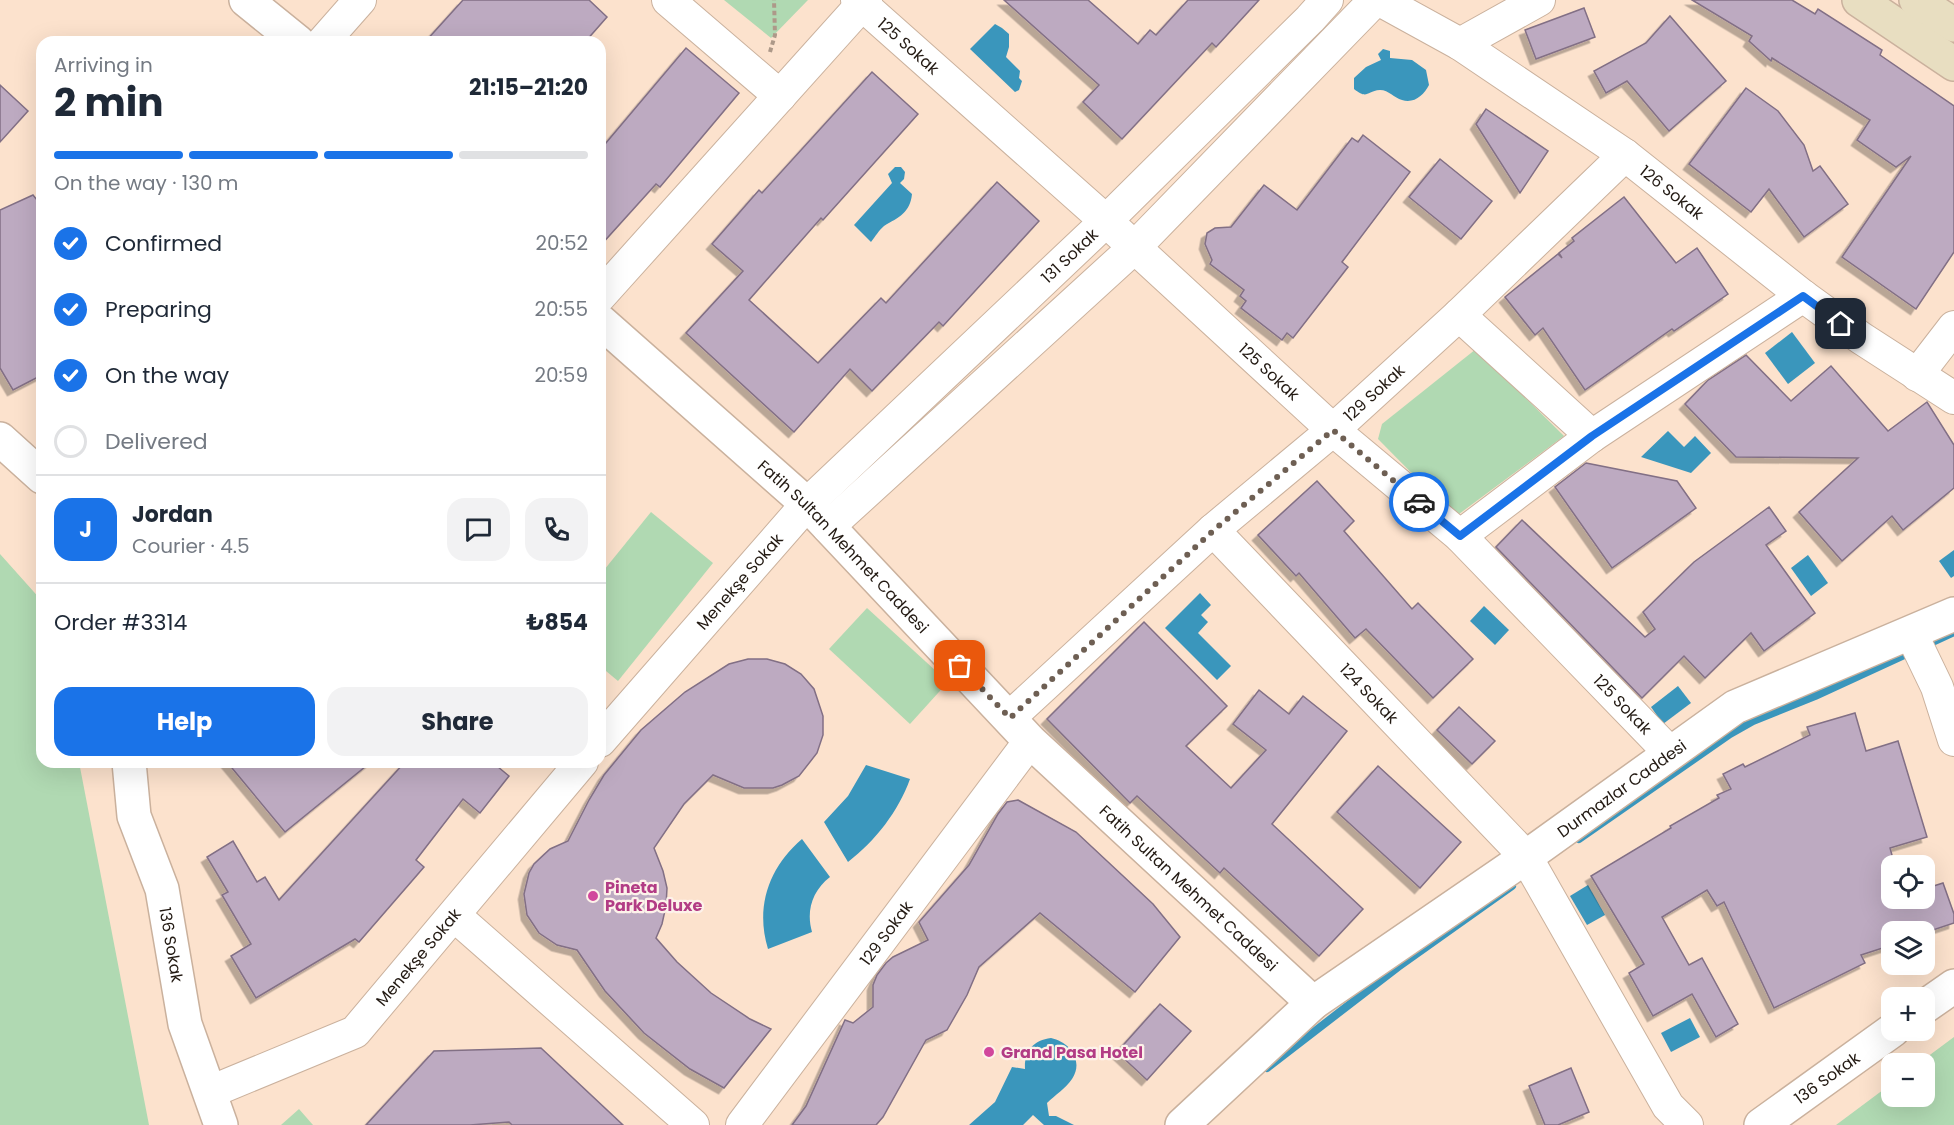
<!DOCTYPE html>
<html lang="en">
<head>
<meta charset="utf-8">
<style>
	body { margin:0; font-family:Poppins,sans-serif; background:#f2f2f3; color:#1f2937; height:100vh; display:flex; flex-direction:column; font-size:22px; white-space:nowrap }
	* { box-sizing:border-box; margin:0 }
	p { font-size:20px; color:#747a83 }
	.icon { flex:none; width:33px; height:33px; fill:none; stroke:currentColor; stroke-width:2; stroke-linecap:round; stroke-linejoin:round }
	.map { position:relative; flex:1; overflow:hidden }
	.sheet { position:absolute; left:36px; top:36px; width:570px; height:732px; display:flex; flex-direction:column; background:#fff; border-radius:18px; box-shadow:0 6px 24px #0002 }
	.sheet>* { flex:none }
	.tools { position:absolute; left:1881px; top:855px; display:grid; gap:12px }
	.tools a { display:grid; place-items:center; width:54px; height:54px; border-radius:12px; background:#fff; box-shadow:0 6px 24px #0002; font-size:30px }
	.pin { position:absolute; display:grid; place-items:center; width:51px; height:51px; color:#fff; margin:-26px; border-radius:12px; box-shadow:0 3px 9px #0006 }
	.courier { position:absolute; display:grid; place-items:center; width:60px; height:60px; margin:-30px; border:4px solid #1a73e8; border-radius:50%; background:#fff; color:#222; box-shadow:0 2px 8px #0007 }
	.summary em { font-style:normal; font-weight:700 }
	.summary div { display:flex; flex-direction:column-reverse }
	.summary { display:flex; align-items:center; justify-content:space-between; height:102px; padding:0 18px }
	h1 { font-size:39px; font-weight:700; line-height:45px }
	.bar { display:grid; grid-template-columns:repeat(4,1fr); gap:9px 6px; align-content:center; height:72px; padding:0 18px }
	.bar i { height:8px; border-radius:4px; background:#e0e1e3 }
	.bar .current { background:#1a73e8 }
	.bar p { grid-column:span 4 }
	.line { display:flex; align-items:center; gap:15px; padding:0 18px; border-top:2px solid #e0e1e3 }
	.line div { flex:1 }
	.round { display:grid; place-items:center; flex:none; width:63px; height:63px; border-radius:18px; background:#f2f2f3 }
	ol { padding:0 18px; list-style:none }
	li { display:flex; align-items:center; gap:18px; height:66px }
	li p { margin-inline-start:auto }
	li .icon { padding:6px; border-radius:50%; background:#1a73e8; color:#fff; stroke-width:4 }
	li:last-child { color:#747a83 }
	li i { width:33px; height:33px; border:3px solid #e0e1e3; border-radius:50% }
	.cta { display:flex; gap:12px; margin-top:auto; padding:12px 18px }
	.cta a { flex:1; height:69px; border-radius:18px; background:#1a73e8; color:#fff; font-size:24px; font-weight:700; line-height:69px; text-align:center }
	.cta a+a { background:#f2f2f3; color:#1f2937 }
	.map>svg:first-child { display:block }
	.green { fill:#b0d9b2 }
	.water { fill:#3a96bc }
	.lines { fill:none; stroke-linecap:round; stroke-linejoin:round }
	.stream { stroke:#3a96bc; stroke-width:8 }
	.building { fill:#bdaac1; stroke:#826f85; stroke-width:1.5; filter:url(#shadow) }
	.minor-casing { stroke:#cab19d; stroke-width:34 }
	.tertiary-casing { stroke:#cab19d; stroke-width:36 }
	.secondary-casing { stroke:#cab19d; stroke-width:36 }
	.path { stroke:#ad9989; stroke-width:4; stroke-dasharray:4.5 3; stroke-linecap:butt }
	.minor { stroke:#fff; stroke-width:32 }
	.tertiary { stroke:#fff; stroke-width:33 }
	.secondary { stroke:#e8dec1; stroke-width:33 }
	.done { stroke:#6e5f53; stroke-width:6; stroke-dasharray:0 10.8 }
	.route { stroke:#1a73e8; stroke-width:8 }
	.hotel-dot { fill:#d1479c; stroke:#fdf2ea; stroke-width:2 }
	.labels { text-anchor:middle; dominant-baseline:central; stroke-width:4.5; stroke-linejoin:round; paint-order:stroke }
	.street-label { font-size:16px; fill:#221912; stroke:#fdf2ea }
	.hotel-label { font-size:16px; font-weight:bold; fill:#b23c85; stroke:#fdf2ea; text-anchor:start }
</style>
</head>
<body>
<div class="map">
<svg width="1954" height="1125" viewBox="0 0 1954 1125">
	<defs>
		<filter id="shadow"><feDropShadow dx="-5.5" dy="5.5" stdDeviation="0" flood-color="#0004"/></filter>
	</defs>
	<rect width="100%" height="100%" fill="#fce2cd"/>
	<g class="green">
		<polygon points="724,0 808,0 771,38"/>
		<polygon points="1476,349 1564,436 1455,517 1378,439 1382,424"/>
		<polygon points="651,512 713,563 618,681 600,666 600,575"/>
		<polygon points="0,554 42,601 42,762 79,762 149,1125 0,1125"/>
		<polygon points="867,608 948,682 910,724 829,649"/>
		<polygon points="1954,1037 1954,1125 1836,1125 1891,1084 1892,1096 1924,1096 1924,1064 1919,1063"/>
		<polygon points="299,1109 313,1125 281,1125"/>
	</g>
	<g class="water">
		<polygon points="995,24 1002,28 1009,34 1009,47 1006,57 1020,71 1019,78 1022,81 1019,90 1015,92 970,49"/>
		<path d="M1383,49L1390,51V58L1412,60L1426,70L1429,85C1424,95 1414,104 1402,100C1394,98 1389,90 1380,90C1366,91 1368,100 1354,89V78L1366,67L1381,60L1378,54Z"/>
		<path d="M895,167H901L905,172L904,179L900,183L912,194C910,213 899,217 884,226C879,230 875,237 871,242L854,225L892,183L888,174Z"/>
		<polygon points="1792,332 1815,363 1788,384 1765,353"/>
		<polygon points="1668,431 1684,447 1695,436 1711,453 1691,473 1641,457"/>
		<polygon points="1954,550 1954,576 1951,578 1939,561"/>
		<polygon points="1808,555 1828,583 1811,596 1791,568"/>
		<polygon points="1200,593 1211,605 1201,615 1208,622 1198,633 1231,666 1217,680 1165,628"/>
		<polygon points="1484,606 1509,630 1495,645 1470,621"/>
		<polygon points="1678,686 1691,703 1663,724 1651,707"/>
		<path d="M866,765L910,779C898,812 876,840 848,862L824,822L848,796Z"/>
		<path d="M802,839L830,877C812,891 806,911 812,932L768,949C755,907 769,867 802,839Z"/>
		<polygon points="1588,885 1605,915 1587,925 1570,896"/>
		<polygon points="1690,1018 1700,1037 1671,1052 1661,1033"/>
		<path d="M1051,1038C1070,1042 1084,1061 1072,1079C1066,1088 1055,1095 1047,1103L1049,1116H1056L1074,1125H1044L1033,1115L1023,1125H969L995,1102L1012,1067L1025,1069C1024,1052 1033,1040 1051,1038Z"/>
	</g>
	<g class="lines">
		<g class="stream">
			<polyline points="1579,839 1730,734 1753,721 1815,696 1954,632"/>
			<polyline points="1267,1068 1398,967 1512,886"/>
		</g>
	</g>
	<g class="building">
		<polygon points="463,0 589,0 607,17 585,42 425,42"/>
		<polygon points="1004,0 1088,0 1138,44 1150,30 1156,35 1188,0 1259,0 1216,47 1212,43 1122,139 1083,102 1099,85"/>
		<polygon points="1692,0 1792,0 1815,14 1818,9 1882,50 1880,55 1954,106 1954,252 1916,309 1842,257 1911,156 1896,167 1857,140 1870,120 1772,58 1771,61 1749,41 1752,36"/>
		<polygon points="1584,8 1595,37 1536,59 1525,30"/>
		<polygon points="1670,16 1726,81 1669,131 1627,81 1606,93 1594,71 1646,43"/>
		<polygon points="686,48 739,93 660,187 656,184 600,246 600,150"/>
		<polygon points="872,72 918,114 823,220 821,218 749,300 818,363 881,298 886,303 997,182 1039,221 943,326 939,322 872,391 850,369 794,432 686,333 743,271 712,244 759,190 762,193"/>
		<polygon points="0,85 28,111 0,142"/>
		<polygon points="1746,88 1778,111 1804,145 1813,171 1820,166 1848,204 1804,237 1769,189 1751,212 1689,164"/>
		<polygon points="1486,109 1548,151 1520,193 1476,124"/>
		<polygon points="1363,135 1410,172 1342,262 1348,267 1293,338 1287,333 1282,340 1241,308 1246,301 1240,296 1244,290 1210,264 1212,260 1205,244 1207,233 1215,228 1231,227 1264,185 1297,210 1352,138 1358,142"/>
		<polygon points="1440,159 1492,201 1461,239 1409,197"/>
		<polygon points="33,195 42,206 42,375 13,390 0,368 0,210"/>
		<polygon points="1624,197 1676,263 1697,248 1728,294 1674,331 1672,329 1585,390 1543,328 1535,335 1505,297 1558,254 1562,258 1559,253 1574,241 1572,238"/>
		<polygon points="1746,355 1791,401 1831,366 1888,431 1927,402 1954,445 1954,488 1903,530 1892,516 1842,561 1799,512 1858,458 1736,457 1685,404 1708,380"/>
		<polygon points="1586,463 1677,481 1696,508 1612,568 1555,487"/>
		<polygon points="1317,481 1354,521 1344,531 1412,609 1418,603 1473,659 1433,698 1366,629 1355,638 1299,573 1296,576 1258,535"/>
		<polygon points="1769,507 1786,531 1766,545 1815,613 1764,651 1751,633 1705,678 1684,656 1642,698 1496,547 1522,520 1645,637 1655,629 1643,612 1694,562"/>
		<polygon points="1144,622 1227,706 1186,746 1231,788 1266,750 1233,724 1259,690 1289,714 1303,696 1347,731 1272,824 1363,909 1319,956 1224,868 1220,873 1137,796 1130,803 1047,719"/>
		<polygon points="748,659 767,659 785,664 801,674 814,689 823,716 823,735 817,753 799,776 782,785 773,788 744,788 713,775 684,804 654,848 663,871 667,888 666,906 662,924 656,938 677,962 711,993 750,1019 771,1029 724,1088 690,1069 644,1033 605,991 577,950 557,945 539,933 527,915 524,894 529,873 534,864 550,849 568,841 589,800 604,775 641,730 685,692 729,664"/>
		<polygon points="1459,707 1495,741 1472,764 1437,730"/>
		<polygon points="1855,713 1866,751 1898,741 1927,837 1890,848 1895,866 1892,866 1892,898 1924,898 1924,889 1943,883 1954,914 1954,923 1924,933 1924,932 1892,932 1892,945 1861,955 1865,963 1774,1008 1724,902 1717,906 1707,890 1662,917 1689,965 1702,958 1738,1024 1716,1037 1692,994 1653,1016 1629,973 1644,964 1591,876 1671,828 1670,826 1719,798 1717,795 1731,789 1723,774 1743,764 1745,767 1810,735 1807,727"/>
		<polygon points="227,762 371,762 285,832"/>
		<polygon points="405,762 492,762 509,776 480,813 463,799 416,860 424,867 359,942 355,939 256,998 231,956 251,944 222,895 228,892 207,857 233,841 257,882 265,877 279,900"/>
		<polygon points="1378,766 1461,842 1420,888 1337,812"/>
		<polygon points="1018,800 1076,832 1153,904 1180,937 1135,992 1040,913 979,967 967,995 947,1030 926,1040 883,1117 876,1125 792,1125 806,1106 845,1020 853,1023 873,1007 873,985 877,975 886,963 893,957 928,940 919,922 969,865 998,814 1007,802"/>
		<polygon points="1160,1004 1191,1031 1147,1080 1117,1052"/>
		<polygon points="541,1048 623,1125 512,1125 509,1122 470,1125 366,1125 434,1051"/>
		<polygon points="1571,1068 1589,1112 1558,1125 1545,1125 1529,1086"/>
	</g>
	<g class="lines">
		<g class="minor-casing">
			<g id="minor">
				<polyline points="668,0 780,96"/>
				<path id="s1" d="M857,0L1106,221L1333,430L1460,536L1670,753"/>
				<path id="s2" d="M1380,0L1460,44L1625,155L1803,296L1861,338L1954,398"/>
				<polyline points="323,42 360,0"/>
				<polyline points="1460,44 1539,0"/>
				<polyline points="600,296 866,0"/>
				<polyline points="1459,315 1592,436"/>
				<polyline points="1917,375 1954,327"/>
				<polyline points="828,527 1135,247 1375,0"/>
				<path id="s3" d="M1213,530L1526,857L1668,1106L1687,1125"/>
				<polyline points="1460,536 1592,436 1803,296"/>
				<polyline points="1911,633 1937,687 1954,740"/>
				<path id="s4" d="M1009,718L1213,530L1333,430L1459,315L1625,155"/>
				<path id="s5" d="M600,741L807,504L1106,221L1310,19L1327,0"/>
				<polyline points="455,916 693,1125"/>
				<path id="s6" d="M210,1092L355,1032L582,762"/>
				<path id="s7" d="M742,1125L1030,741"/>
			</g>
		</g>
		<g class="tertiary-casing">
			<g id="tertiary">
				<polyline points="246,0 298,42"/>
				<path id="s8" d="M600,321L807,504L1030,741L1313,1003"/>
				<polyline points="0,439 42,477"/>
				<path id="s9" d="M129,762L134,816L162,889L185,1024L221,1125"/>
				<polyline points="1924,1007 1954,986"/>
				<path id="s10" d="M1182,1125L1313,1003L1526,857L1735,707L1954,614"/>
				<path id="s11" d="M1761,1125L1893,1030"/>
			</g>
		</g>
		<g class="secondary-casing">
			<g id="secondary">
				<polyline points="1859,0 1954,64"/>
				<polyline points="1916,0 1954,25"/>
			</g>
		</g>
		<polyline class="path" points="770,52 775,35 774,0"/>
		<use href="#minor" class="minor"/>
		<use href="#tertiary" class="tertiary"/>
		<use href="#secondary" class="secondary"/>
	</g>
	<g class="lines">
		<polyline class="done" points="960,666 1010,718 1214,530 1333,430 1419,502"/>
		<polyline class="route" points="1419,502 1460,536 1592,436 1803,296 1841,324"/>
	</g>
	<g class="hotel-dot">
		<circle cx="593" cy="896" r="6"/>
		<circle cx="989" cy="1052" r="6"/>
	</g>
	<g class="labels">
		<g class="street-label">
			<text stroke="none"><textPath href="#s1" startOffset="69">125 Sokak</textPath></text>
			<text stroke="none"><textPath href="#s2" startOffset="350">126 Sokak</textPath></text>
			<text stroke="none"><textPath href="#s5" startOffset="676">131 Sokak</textPath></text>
			<text stroke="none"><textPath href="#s1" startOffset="555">125 Sokak</textPath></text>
			<text stroke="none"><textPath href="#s4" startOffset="489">129 Sokak</textPath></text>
			<text stroke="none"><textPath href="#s8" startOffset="332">Fatih Sultan Mehmet Caddesi</textPath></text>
			<text stroke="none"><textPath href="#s5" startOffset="212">Menekşe Sokak</textPath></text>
			<text stroke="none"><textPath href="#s3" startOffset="226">124 Sokak</textPath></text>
			<text stroke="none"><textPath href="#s1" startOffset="1041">125 Sokak</textPath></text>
			<text stroke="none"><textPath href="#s10" startOffset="555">Durmazlar Caddesi</textPath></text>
			<text stroke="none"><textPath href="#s8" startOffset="818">Fatih Sultan Mehmet Caddesi</textPath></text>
			<text stroke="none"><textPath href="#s7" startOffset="240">129 Sokak</textPath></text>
			<text stroke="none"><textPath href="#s9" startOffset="189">136 Sokak</textPath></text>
			<text stroke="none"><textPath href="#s6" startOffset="255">Menekşe Sokak</textPath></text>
			<text stroke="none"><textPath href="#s11" startOffset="81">136 Sokak</textPath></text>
		</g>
		<g class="hotel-label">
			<text x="605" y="887">Pineta<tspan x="605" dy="18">Park Deluxe</tspan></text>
			<text x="1001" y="1052">Grand Pasa Hotel</text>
		</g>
	</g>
</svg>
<div class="tools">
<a><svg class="icon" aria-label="locate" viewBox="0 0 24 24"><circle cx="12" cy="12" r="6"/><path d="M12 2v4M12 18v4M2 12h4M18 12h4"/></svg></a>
<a><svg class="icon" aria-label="layers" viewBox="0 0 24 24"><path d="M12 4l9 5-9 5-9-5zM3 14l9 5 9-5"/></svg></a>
<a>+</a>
<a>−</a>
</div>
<div class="pin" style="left:960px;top:666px;background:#ea580c"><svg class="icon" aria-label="bag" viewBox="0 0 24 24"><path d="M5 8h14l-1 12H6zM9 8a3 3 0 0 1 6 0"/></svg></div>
<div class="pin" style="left:1841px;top:324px;background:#1f2937"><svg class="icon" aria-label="home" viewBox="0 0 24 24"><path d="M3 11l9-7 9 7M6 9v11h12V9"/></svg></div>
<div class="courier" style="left:1419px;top:502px"><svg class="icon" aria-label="car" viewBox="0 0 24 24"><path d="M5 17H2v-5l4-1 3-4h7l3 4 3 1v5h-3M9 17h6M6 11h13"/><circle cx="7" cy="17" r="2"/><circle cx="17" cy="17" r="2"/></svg></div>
<section class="sheet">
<div class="summary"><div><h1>2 min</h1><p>Arriving in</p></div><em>21:15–21:20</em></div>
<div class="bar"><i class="current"></i><i class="current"></i><i class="current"></i><i></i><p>On the way · 130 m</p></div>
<ol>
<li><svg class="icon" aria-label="check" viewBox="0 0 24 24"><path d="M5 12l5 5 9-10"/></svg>Confirmed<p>20:52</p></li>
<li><svg class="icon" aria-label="check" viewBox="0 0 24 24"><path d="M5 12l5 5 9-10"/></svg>Preparing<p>20:55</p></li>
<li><svg class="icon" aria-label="check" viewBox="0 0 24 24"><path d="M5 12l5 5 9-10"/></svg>On the way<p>20:59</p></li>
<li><i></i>Delivered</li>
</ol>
<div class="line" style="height:108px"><b class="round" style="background:#1a73e8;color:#fff">J</b><div><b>Jordan</b><p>Courier · 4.5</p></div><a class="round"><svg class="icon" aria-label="chat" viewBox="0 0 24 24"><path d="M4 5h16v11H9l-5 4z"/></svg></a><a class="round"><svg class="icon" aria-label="phone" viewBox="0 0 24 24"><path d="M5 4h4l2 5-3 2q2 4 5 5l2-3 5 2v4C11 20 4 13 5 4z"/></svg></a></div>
<div class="line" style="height:78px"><div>Order #3314</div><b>₺854</b></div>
<div class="cta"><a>Help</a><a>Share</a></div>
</section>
</div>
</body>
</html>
